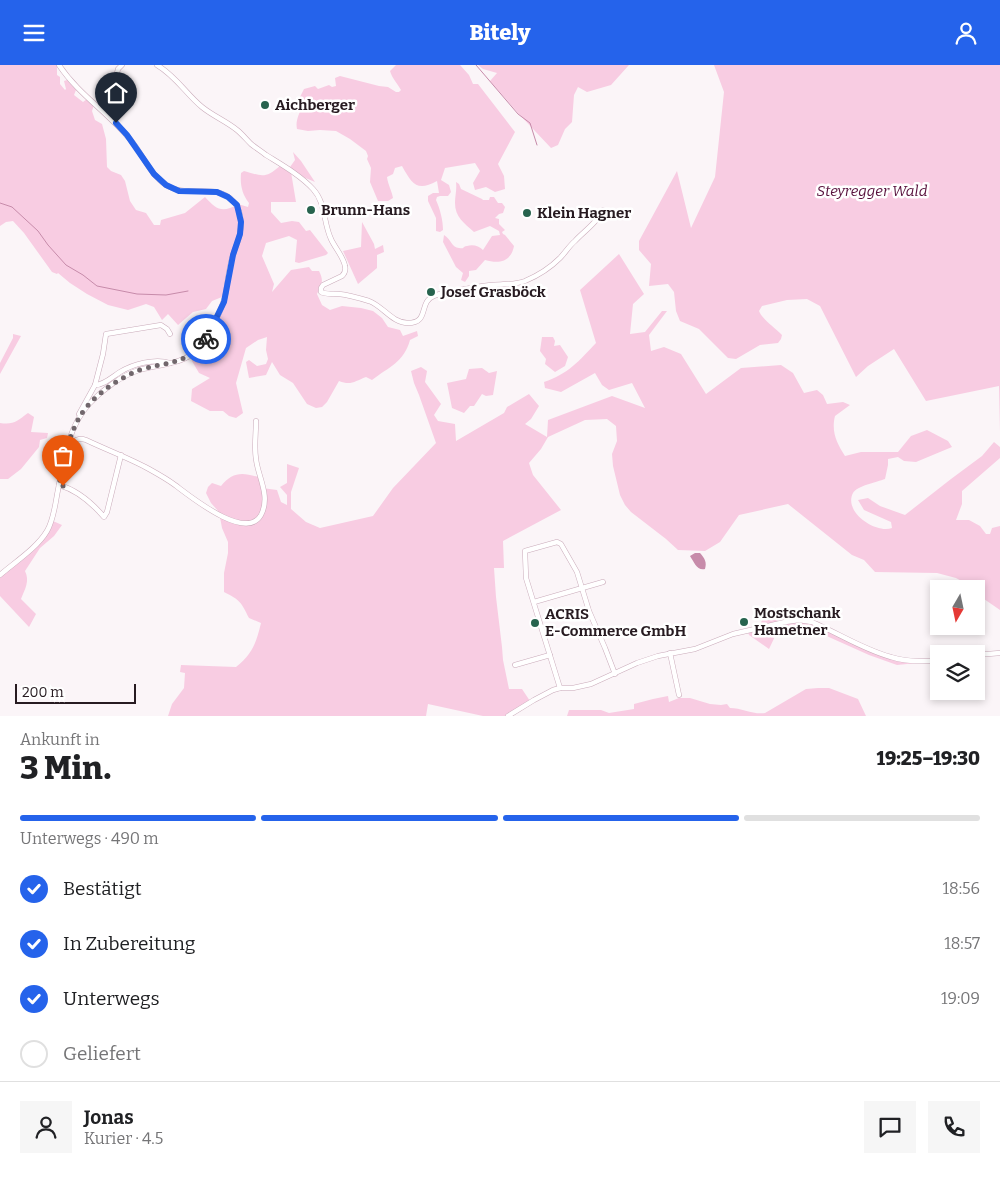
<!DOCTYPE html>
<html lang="de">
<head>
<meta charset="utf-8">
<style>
	body { margin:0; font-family:Bitter,serif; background:#f6f6f6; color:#202124; height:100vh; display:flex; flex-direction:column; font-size:19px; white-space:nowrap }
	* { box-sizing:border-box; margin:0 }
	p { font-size:16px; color:#757577 }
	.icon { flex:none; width:28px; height:28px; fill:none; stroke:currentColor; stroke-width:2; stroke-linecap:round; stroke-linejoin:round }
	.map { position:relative; height:651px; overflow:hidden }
	.drawer { display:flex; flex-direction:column; background:#fff; flex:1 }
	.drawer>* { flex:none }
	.needle { width:32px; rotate:189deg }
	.fabs { position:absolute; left:930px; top:515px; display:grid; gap:10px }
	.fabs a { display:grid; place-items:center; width:55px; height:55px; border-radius:0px; background:#fff; box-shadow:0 2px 8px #0003; font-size:25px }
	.scale { position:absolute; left:15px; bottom:12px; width:121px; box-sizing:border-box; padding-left:5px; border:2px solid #271b21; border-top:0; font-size:14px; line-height:18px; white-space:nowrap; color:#271b21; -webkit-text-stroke:4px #fff; paint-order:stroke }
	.pin { position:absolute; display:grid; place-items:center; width:42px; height:42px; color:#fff; margin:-51px -21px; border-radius:50% 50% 50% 0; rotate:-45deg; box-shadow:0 0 5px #0007 }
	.pin .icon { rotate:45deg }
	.courier { position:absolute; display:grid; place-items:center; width:50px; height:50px; margin:-25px; border:4px solid #2563eb; border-radius:50%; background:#fff; color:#222; box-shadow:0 1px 6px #0007 }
	.overview em { font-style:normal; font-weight:800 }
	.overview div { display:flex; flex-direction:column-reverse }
	.overview { display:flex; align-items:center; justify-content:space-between; height:85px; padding:0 20px }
	h1 { font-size:32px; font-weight:800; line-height:38px }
	.bar { display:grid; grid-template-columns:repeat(4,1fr); gap:8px 5px; align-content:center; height:60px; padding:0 20px }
	.bar i { height:6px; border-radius:4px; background:#e0e0e0 }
	.bar .on { background:#2563eb }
	.bar p { grid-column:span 4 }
	.line { display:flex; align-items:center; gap:12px; padding:0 20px; border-top:1px solid #e0e0e0 }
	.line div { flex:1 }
	.round { display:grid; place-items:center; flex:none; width:52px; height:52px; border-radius:0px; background:#f6f6f6 }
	ol { padding:0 20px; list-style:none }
	li { display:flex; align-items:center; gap:15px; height:55px }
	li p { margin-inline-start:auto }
	li .icon { padding:5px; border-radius:50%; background:#2563eb; color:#fff; stroke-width:4 }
	li:last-child { color:#757577 }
	li i { width:28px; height:28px; border:2px solid #e0e0e0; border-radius:50% }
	header { display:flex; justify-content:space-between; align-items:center; height:65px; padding:0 20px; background:#2563eb; color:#fff; font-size:22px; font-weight:800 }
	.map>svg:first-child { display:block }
	.green { fill:#f8cce2 }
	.water { fill:#c78baa }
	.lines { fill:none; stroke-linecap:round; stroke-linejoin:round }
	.stream { stroke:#c78baa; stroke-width:1 }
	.street-casing { stroke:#caabba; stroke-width:5.5 }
	.street { stroke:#fff; stroke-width:4.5 }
	.done { stroke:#71676c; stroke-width:5; stroke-dasharray:0 9 }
	.route { stroke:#2563eb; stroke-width:6 }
	.poi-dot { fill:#27634e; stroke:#fff; stroke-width:2 }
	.labels { text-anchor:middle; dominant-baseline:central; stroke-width:5; stroke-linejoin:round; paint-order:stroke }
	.poi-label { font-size:15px; font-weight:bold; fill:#271b21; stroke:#fff; text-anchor:start }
	.park-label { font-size:15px; font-style:italic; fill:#58113d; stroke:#fff }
</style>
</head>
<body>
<header><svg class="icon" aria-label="menu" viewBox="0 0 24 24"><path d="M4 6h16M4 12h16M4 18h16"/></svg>Bitely<svg class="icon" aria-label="person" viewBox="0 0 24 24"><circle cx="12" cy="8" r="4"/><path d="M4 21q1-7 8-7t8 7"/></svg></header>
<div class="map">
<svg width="1000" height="651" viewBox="0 0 1000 651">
	<rect width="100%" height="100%" fill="#fbf5f8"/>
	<g class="green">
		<path d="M0,0H57V10L60,12V19L65,25L66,24L64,16L67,15L76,25L74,30L83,37L87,34L94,40L92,46L95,55L102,59L106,74L107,102L111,106L121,110L125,116L130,136L136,145L146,148L154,160H160L161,155L185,148L205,132C216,144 222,149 238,139L248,142L249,138C242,129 240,120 241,108L244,106C262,111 265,114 280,101L285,103L288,107L291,106L290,102L295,95L293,87L301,96L315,117L291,107L296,137H271V147L281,158L292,156L299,157L306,166L310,165L328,188L326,190L299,198L295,197L297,175L289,171L266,178L262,191L274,219L272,227L291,205L309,202L312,206H319C324,216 322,219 317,229L322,240L330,245L342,241L361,243L373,246L382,253L388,262L400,265L403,271L417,266L418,271L410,275C404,297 389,302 372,315L366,312C355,316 351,321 339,316L327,337L322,342L316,343L307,339L293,318L280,310L272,297L266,310L249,313L246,297L249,295L257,301L266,299L268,294L266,285L267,272L258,275L246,283L236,318L243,348L236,353L229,351L223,346H210L191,336L192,324L210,313L199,308L192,296C194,289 201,286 205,280C213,265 222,247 227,230L212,236L206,244L193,247L178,260L168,249L162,255L154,242L146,239L128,245L108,240L87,229L70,218L58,208L57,209L52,207L24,168L13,156L6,157L0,161Z"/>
		<path d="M396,0H460L469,10L473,19H478L515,67L498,99L504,111L505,124L495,127L486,122L475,125L473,118L480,106L475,98L445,103L441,115L449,120L451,127L448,131H440L437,132L436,135C440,144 443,155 443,165L440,167L436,166V153L428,136V131L433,128H439L437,116C417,127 412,119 402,101L395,103L393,109L387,112C388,120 392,126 393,133L388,136H378L370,117L371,103L367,94L368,91L366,86L350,74L336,66L320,65L308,66L297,64C295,55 300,48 303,39L300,32L304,24L315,21L318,24L329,20L332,22L336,21L335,13L340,11L379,21L388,22L396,27H399L401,25C397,18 392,13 390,6Z"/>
		<polygon points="478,0 629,0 611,20 587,27 578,22 574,30 572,57 565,64 558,80 551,83 518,48 490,16 497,8 483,4"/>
		<path d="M714,0H1000V367L999,321L926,336L894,284L868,301L856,312L820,241L807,234L787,235L762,241L759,246C762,254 775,263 782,270L781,274L778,278L760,280L736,294L728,293L699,264L680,256L676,246L674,227L668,219L649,221L651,199L639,185V176L677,106L691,163L715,112L724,27Z"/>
		<path d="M456,117L459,119L461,124L482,134L483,135H489L490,132H494L498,138H502L505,142L503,148L499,149L495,153L499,154V159L505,165L502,167L503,169L505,170L514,181C511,197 499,199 485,195L476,205L469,206V211L465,217L461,215L463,208L456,202L443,177L444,170C451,174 452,183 459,183C466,184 461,182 467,181C473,179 479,181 483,185L492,171L500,170L499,166L490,161L474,167C464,158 455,152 455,138C455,131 457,124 456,117Z"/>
		<polygon points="362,157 374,179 375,184 383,180 384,187 377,190 377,203 358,219 343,186 361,182"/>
		<path d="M619,189L644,229L633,239L630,269L645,267L662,246H667L649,270L651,286L664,282L681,289L706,329L741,303L781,300L793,308L804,328L817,325L823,330L827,339L843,337L850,340L835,351C831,367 837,378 845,391L861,387H898L911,371L927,365L948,376L952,382L916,397L904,396L898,392L888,394V400L885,414C877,417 857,421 853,428C843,447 876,469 892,463L891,457L864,445L858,435L868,433L880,441L905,450L951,414L982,391L994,377L1000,382V393L962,426V439L956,455H969L980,461L986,469H990L992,463L1000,461V545L984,534L976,525V524L956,513L937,508L875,507L864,495L852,490L788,439L739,450L720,477L705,486L678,485L666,474L631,447L625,440L620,430L613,401L612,389L617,376L616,361L607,354L585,355L548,372L541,384L529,398L533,410L561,445L503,476L504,503H494L496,532L502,582L503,595L509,624H522L530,636L505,651H483L428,639L426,651H168L172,639L184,623L185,608L180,607L181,600L236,602C253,588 256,578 261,558L249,553C241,537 240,535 224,527V508L228,488V477L222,463L219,447L211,438L206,428L208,422L212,418L221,421C232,407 242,407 258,412L259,411L262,423L277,425L281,437L287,440V430L280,422L287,418V399L299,403L291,427V444L306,457L320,463L373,451L393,423L436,378L419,330L414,318L411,306L421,302L427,306L425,317L441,339L434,350L438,356L455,359L456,376L504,348L507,342L529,329L539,341L531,354L525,359L547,372L548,355L612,331L645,343L632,318L609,325L602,320L595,308L561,327L545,323L544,317C568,309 579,296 596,278L580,225Z"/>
		<polygon points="13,269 21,271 0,309 0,298 13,273"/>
		<polygon points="542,272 553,272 555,276 554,281 560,280 568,292 565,301 555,307 545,299 546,294 540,286"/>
		<polygon points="482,303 489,308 497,306 493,330 486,331 482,329 474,341 470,341 464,348 452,343 447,318 466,314 469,304"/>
		<path d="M28,348L34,352L31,367L48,368L47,373L40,375L39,382L21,404L8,414H0V358C14,360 17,356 28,348Z"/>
		<path d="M53,456L62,460L54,471L40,483L25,506C30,516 25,524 21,534L36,549L29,562L0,531V511L34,482Z"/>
		<polygon points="799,546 815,549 813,555 804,553 793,554 759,562 763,553 774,547 786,548"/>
		<polygon points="793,556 815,559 861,582 917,598 897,600 869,590 811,564 792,561 779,563 769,584 749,570 748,567"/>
		<path d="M818,623H829L858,634L866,651H567L569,645H601L609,648L634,644V639L653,634L668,631L669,637L679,633H690L710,639L721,640L727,639L730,643C742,643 754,650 765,648L806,624Z"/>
	</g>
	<path class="water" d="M695,488H700C705,494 707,497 705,504C697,506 694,497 690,491Z"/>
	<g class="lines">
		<g class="stream">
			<polyline points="476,0 518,49 530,58 537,80"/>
			<polyline points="0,138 12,142 38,166 48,180 66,200 83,210 97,221 137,229 166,230 188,226"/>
		</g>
		<g class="street-casing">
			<g id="street">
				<path d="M157,0C176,11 186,29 202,42C213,51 226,56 237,65C242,69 246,74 251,79C256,83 261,86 266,90C282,100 300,110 313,124C326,138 323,157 331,174C335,183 343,191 345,201C346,205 345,208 342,211L323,220L321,223V227C326,230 333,228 339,229C349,230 359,233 369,236C383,241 392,258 408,258C430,258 418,237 434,231C443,227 451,226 460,225C470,223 480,221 491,220C502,219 514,220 525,216C537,211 550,203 560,193C565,188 569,181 575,176C583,167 599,156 603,145"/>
				<polyline points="106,49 117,8 118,4 122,0"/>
				<path d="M95,320C104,320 112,312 120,307C133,299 155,293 170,298"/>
				<polyline points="79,349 95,320 103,289 106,269 161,260 167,264 170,269"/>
				<path d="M68,381C74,376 78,372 86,375C107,385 129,393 149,404C158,409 167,414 175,420C190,431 246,477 261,450C271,431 258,412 256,394C254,382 256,368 256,356"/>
				<path d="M59,420C77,425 92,438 104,452L107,447L121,390"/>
				<path d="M0,510C15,497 37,483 47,466C53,456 55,442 57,430C63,400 67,363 89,339C102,325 121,311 139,305C159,299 183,300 198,284C209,272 223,243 226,227C228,214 229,202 233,190C235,182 239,176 240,168C242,158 241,144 233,136C216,117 187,134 166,120C152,111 145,95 136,82C114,51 80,32 59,0"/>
				<polyline points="534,537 603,517"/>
				<polyline points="670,588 679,630"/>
				<polyline points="976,590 1000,588"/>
				<polyline points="515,600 550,590"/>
				<polyline points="560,623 526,513 525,486 557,477 561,479 577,507 589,546 605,583 615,609"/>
				<path d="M508,651L534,635L553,625L560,623H573L591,619L637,598L658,591L695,584L733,569L785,557L799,555L812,557C838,568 864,585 891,592C907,597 923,597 939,595"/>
			</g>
		</g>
		<use href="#street" class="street"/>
	</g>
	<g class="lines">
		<path class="done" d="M63,421L59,420C63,397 68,373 79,353C86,340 99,329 111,320C121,314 131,308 142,304C168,297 188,299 206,274"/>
		<polyline class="route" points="116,58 127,70 154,109 166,120 179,126 217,127 228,132 237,140 241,157 240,169 233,190 224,237 206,274"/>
	</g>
	<g class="poi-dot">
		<circle cx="265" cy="40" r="5"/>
		<circle cx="311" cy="145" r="5"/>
		<circle cx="527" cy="148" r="5"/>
		<circle cx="431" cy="227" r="5"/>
		<circle cx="744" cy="557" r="5"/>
		<circle cx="535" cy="558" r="5"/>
	</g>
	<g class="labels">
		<g class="poi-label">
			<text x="275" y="40">Aichberger</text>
			<text x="321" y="145">Brunn-Hans</text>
			<text x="537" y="148">Klein Hagner</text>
			<text x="441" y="227">Josef Grasböck</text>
			<text x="754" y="548">Mostschank<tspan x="754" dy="17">Hametner</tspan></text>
			<text x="545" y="549">ACRIS<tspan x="545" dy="17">E-Commerce GmbH</tspan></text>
		</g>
		<g class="park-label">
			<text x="872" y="126">Steyregger Wald</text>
		</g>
	</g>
</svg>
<div class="fabs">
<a><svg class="needle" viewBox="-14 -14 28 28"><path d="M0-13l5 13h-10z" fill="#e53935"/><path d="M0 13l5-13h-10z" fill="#757577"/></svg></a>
<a><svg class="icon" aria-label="layers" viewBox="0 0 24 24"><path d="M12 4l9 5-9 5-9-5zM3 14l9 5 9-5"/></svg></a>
</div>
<div class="scale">200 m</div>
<div class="pin" style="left:63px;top:421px;background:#ea580c"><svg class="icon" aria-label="bag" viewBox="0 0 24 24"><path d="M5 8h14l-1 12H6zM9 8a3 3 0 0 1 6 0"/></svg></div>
<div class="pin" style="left:116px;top:58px;background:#1f2937"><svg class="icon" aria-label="home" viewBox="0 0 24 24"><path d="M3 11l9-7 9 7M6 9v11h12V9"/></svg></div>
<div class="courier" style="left:206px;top:274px"><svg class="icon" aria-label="bike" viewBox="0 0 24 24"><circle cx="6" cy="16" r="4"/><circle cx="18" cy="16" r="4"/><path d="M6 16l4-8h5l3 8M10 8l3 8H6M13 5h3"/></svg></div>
</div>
<section class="drawer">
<div class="overview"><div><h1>3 Min.</h1><p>Ankunft in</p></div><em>19:25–19:30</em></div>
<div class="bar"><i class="on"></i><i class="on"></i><i class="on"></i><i></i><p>Unterwegs · 490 m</p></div>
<ol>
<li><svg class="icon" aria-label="check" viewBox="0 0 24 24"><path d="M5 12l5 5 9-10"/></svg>Bestätigt<p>18:56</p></li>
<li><svg class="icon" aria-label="check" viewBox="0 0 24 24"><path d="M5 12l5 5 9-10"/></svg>In Zubereitung<p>18:57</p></li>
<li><svg class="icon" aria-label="check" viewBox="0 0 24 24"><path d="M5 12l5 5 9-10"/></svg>Unterwegs<p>19:09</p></li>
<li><i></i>Geliefert</li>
</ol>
<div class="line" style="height:90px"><a class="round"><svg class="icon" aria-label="person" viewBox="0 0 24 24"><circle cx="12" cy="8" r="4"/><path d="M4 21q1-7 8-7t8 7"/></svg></a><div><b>Jonas</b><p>Kurier · 4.5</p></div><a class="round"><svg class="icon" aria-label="chat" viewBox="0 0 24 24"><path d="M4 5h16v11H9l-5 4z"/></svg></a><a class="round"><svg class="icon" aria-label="phone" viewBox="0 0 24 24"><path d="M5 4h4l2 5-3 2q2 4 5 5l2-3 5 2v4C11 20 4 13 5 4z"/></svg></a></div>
</section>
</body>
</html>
